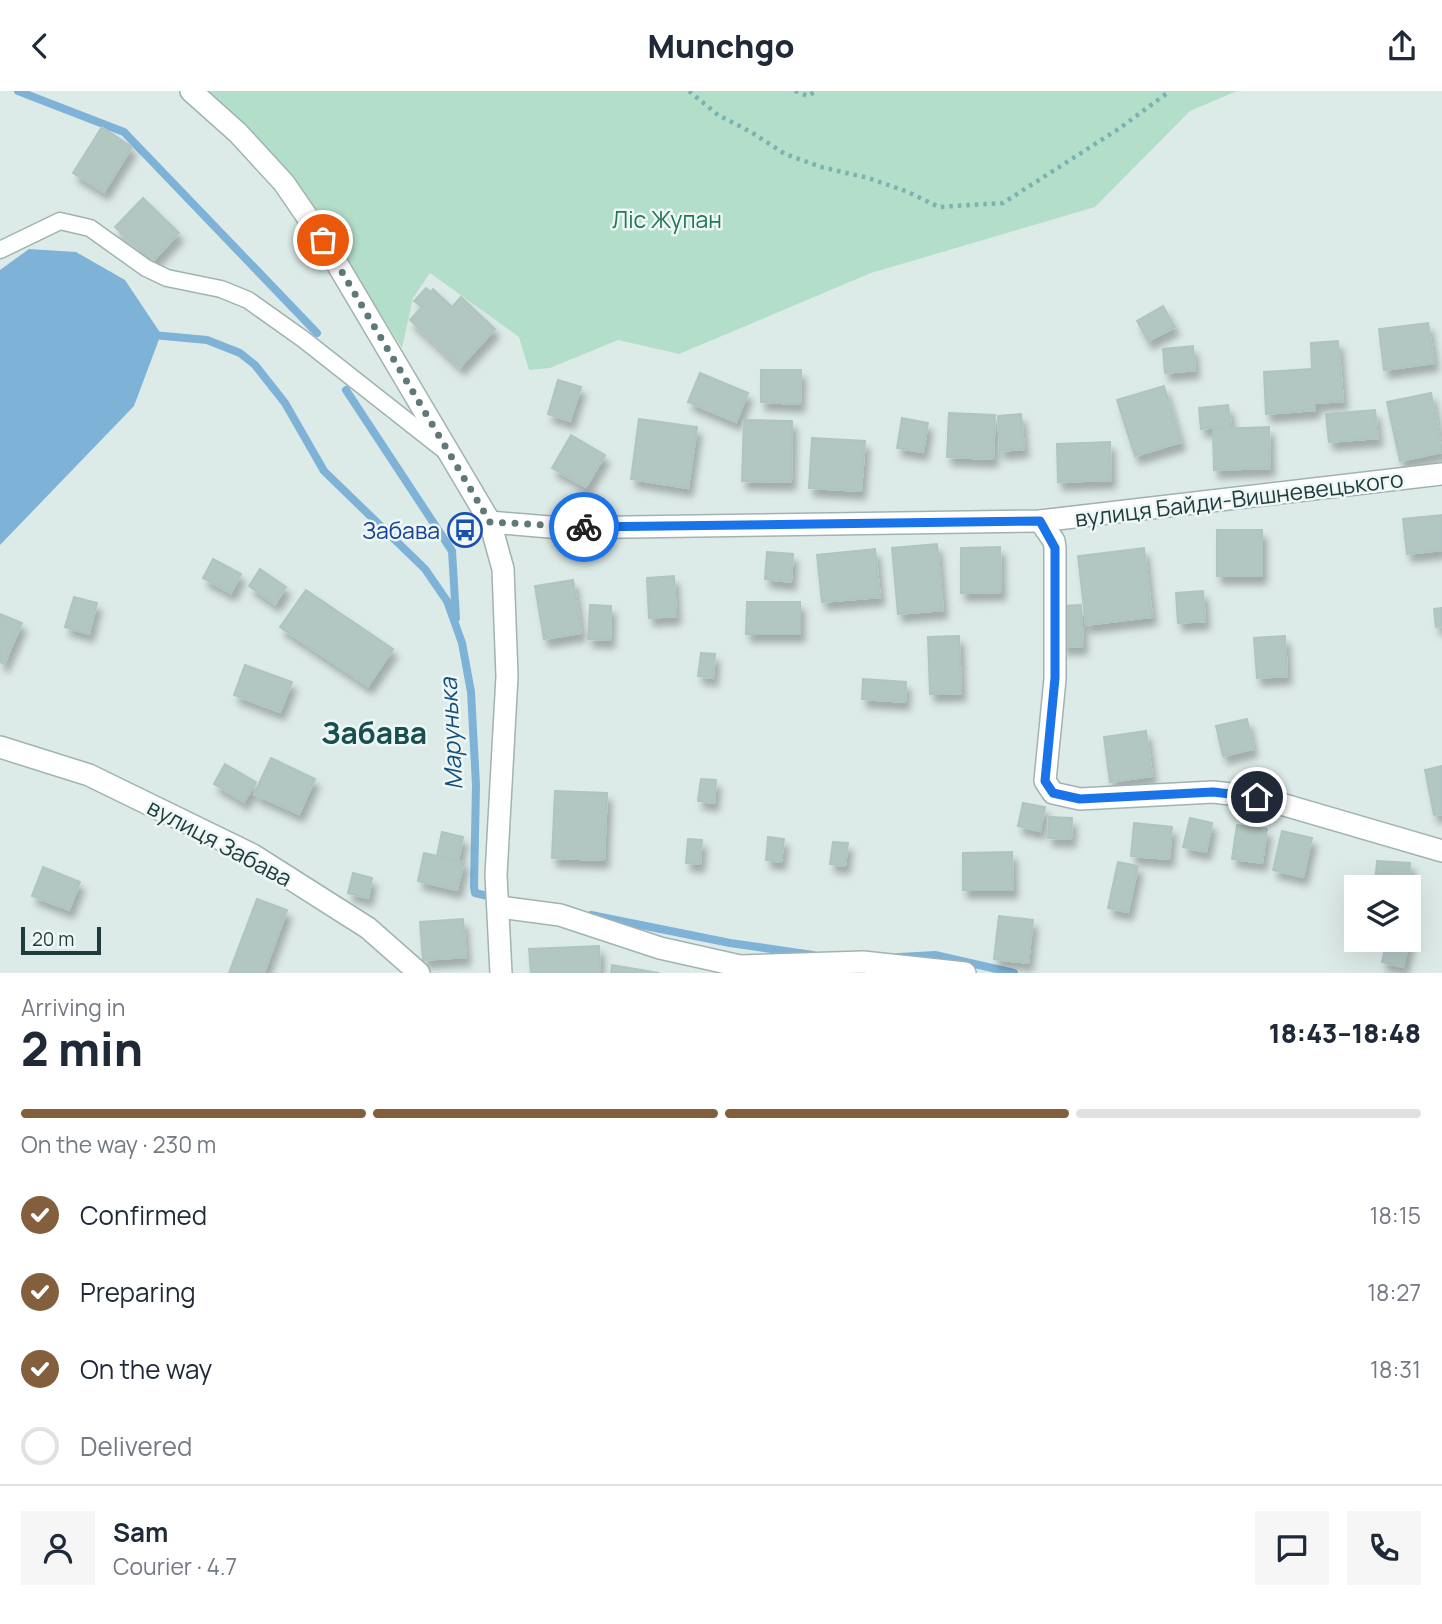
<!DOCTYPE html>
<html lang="en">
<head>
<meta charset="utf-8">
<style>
	body { margin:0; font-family:Manrope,sans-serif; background:#f6f6f7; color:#1f2937; height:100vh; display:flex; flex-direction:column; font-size:26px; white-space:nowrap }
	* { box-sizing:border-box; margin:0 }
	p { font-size:23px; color:#747a83 }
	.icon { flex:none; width:38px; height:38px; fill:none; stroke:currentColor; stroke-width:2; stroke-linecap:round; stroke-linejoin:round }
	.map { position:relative; height:882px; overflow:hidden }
	.sheet { display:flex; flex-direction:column; background:#fff; flex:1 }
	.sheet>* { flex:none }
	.tools { position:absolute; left:1344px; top:784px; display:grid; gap:14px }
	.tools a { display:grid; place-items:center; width:77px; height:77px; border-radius:0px; background:#fff; box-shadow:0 7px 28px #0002; font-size:35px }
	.scale { position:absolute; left:21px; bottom:18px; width:80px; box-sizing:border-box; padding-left:7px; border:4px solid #1d3c3b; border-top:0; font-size:19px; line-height:24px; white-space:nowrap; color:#1d3c3b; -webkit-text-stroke:5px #eef7f5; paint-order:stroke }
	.pin { position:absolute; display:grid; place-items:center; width:60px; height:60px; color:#fff; margin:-30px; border:4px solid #fff; border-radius:50%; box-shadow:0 2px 7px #0007 }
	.courier { position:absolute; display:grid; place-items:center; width:70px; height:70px; margin:-35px; border:5px solid #1a73e8; border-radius:50%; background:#fff; color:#222; box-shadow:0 2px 9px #0007 }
	.summary em { font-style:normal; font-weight:800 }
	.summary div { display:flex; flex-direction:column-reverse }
	.summary { display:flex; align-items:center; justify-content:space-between; height:119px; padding:0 21px }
	h1 { font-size:46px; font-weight:800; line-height:52px }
	.bar { display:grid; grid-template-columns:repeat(4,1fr); gap:10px 7px; align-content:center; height:84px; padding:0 21px }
	.bar i { height:9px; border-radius:5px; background:#e0e1e3 }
	.bar .on { background:#845f3e }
	.bar p { grid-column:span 4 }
	.line { display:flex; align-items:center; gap:18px; padding:0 21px; border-top:2px solid #e0e1e3 }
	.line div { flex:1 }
	.round { display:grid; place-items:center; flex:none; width:74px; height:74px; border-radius:0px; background:#f6f6f7 }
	ol { padding:0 21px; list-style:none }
	li { display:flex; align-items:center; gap:21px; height:77px }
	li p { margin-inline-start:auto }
	li .icon { padding:7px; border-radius:50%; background:#845f3e; color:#fff; stroke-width:4 }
	li:last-child { color:#747a83 }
	li i { width:38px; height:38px; border:4px solid #e0e1e3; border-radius:50% }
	header { display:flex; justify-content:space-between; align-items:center; height:91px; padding:0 21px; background:#fff; font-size:32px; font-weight:800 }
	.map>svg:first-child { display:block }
	.green { fill:#b3dfca }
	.water { fill:#7eb3d7 }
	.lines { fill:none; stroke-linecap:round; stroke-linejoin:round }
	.stream { stroke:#7eb3d7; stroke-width:8 }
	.building { fill:#b2c6c2; stroke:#afc5c1; stroke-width:2; filter:url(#shadow) }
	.lane-casing { stroke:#a0b3b1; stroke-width:19 }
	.street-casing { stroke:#a0b3b1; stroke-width:24 }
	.path { stroke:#7ab2af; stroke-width:4.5; stroke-dasharray:3.5 5; stroke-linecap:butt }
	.lane { stroke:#fff; stroke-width:16 }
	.street { stroke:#fff; stroke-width:21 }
	.done { stroke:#607978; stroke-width:7; stroke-dasharray:0 12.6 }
	.route { stroke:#1a73e8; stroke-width:9 }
	.labels { text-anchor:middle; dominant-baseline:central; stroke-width:5; stroke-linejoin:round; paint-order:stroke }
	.park-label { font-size:23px; fill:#237758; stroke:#eef7f5 }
	.street-label { font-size:23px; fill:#1d3c3b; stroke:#eef7f5 }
	.transit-label { font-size:23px; fill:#164399; stroke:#eef7f5; text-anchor:end }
	.water-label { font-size:24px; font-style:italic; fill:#11507d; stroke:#eef7f5 }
	.district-label { font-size:30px; font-weight:bold; fill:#174f50; stroke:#eef7f5 }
</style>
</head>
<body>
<header><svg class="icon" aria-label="back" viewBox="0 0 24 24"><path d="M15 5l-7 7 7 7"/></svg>Munchgo<svg class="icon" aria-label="share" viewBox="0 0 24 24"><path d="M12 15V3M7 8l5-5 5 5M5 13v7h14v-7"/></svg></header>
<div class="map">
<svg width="1442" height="882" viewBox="0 0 1442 882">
	<defs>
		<filter id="shadow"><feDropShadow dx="4.5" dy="8" stdDeviation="3.5" flood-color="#0004"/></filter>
	</defs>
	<rect width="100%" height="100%" fill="#ddebe8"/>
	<polygon class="green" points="188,0 1237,0 1190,20 1095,116 871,182 679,263 618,249 550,277 529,279 519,246 430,182 413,207 402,257 314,118"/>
	<polygon class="water" points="29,158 76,161 125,189 161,243 134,315 0,454 0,179"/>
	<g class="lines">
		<g class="stream">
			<polyline points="18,0 124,41 317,242"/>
			<polyline points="153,244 207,249 240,262 255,274 285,312 324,380 425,478 447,510 462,552 471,601 476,694 474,796 475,802 496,807"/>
			<polyline points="346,299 452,460 456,527"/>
			<polyline points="591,824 730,852 813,864"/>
			<polyline points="899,866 935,864 1014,882"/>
		</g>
	</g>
	<g class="building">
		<polygon points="102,36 132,56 104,101 73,82"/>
		<polygon points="143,107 179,142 152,171 115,136"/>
		<polygon points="426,197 431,201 433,198 452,216 461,206 495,238 460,276 410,229 422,216 414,210"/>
		<polygon points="1163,215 1175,236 1148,250 1137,230"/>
		<polygon points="1428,232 1434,272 1384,279 1379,238"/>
		<polygon points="1338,250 1343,310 1315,312 1315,319 1266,323 1264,281 1312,278 1311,252"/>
		<polygon points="1193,255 1195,279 1165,282 1163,258"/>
		<polygon points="761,279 801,279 800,313 761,311"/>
		<polygon points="700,282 748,302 736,331 688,311"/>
		<polygon points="558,289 581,296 570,330 548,323"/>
		<polygon points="1164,295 1181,351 1135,365 1117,309"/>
		<polygon points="1431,302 1442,361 1400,370 1387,311"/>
		<polygon points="1228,314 1231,334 1201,338 1199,317"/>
		<polygon points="1375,319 1378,347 1329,351 1326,323"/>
		<polygon points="949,322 995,324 993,368 947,366"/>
		<polygon points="1021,323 1024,358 1000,360 998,325"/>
		<polygon points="902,327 928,332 923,361 897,357"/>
		<polygon points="639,328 697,336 688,397 631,388"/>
		<polygon points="744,329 792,330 791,391 742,390"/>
		<polygon points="1269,336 1270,377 1214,379 1213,338"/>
		<polygon points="571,344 605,364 586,396 552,377"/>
		<polygon points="812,347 865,350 861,400 809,397"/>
		<polygon points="1110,351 1111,389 1058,391 1057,353"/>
		<polygon points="1442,424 1442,459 1407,463 1403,428"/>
		<rect x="1217" y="439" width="45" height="46"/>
		<polygon points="937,453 943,519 898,523 892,457"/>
		<polygon points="1000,456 1001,501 961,502 961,457"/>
		<polygon points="1144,457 1152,526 1086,534 1078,465"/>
		<polygon points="875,458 880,506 822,511 817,464"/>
		<polygon points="767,461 793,463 791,491 765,488"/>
		<polygon points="213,468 241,483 231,502 203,487"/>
		<polygon points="260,478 286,496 275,513 249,495"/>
		<polygon points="674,485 676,525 649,527 647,487"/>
		<polygon points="573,489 581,542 544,548 535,495"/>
		<polygon points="306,499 393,558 368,595 280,536"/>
		<polygon points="1203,500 1205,530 1178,532 1176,502"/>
		<polygon points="74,506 97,512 89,543 65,536"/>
		<polygon points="747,511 800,511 800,543 746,543"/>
		<polygon points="590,514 611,515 610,549 588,548"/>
		<polygon points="1081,514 1083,555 1062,556 1061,515"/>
		<polygon points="1442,517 1442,535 1436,536 1434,518"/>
		<polygon points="0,523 22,532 4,573 0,571"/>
		<polygon points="959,545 961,602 930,603 928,546"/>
		<polygon points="1285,545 1287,585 1257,587 1254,547"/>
		<polygon points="701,562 715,563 713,587 698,585"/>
		<polygon points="245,574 292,591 280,621 234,604"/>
		<polygon points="863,588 906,591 905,611 862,608"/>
		<polygon points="1247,628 1253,658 1223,665 1216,635"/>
		<polygon points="1146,640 1152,685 1110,691 1104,646"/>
		<polygon points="271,667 315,688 299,723 254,703"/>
		<polygon points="225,673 256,691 244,711 214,693"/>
		<polygon points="1442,675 1442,723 1434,724 1425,679"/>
		<polygon points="701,688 716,689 714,712 698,710"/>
		<polygon points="555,700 607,702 604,769 552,767"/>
		<polygon points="1023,712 1045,716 1040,740 1018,735"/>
		<polygon points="1049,726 1072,727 1071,748 1048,747"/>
		<polygon points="1190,727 1212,732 1206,761 1183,756"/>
		<polygon points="1134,732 1172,736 1169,768 1131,765"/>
		<polygon points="1237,734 1267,738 1262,772 1232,768"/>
		<polygon points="1282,740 1312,747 1303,786 1273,779"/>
		<polygon points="442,741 463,746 458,770 437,765"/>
		<polygon points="768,746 784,748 781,771 766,769"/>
		<polygon points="688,748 702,749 700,773 686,772"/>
		<polygon points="833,751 848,752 845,775 830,773"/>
		<polygon points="1012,761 1013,799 963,799 963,762"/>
		<polygon points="424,762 464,771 457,799 418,790"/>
		<polygon points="1377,770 1410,772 1409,798 1375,796"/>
		<polygon points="1118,771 1138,775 1128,821 1108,817"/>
		<polygon points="43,776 80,791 69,819 32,805"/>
		<polygon points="353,782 372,787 368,807 348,802"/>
		<polygon points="257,808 287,819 264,882 229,882"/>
		<polygon points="999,825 1033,829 1028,872 994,868"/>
		<polygon points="463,828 466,866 423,869 420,831"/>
		<polygon points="1409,843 1411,843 1403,876 1382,871 1387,849 1409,849"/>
		<polygon points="599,855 600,882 531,882 529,858"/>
		<polygon points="612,874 659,882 611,882"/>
	</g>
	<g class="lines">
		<g class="lane-casing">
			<polyline id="lane" points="0,159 60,130 90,137 146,177 167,187 221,198 248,209 303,248 444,359"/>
		</g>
		<g class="street-casing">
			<g id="street">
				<polyline points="191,0 238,42 284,92 323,149 490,431 503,478 507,585 496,784 501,882"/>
				<polyline points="1040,430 1054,450 1055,457 1055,588 1045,690 1053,702 1080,708 1213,701 1257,706 1442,760"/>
				<polyline points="490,431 561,437 1040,430 1442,383"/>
				<polyline points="0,656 89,684 253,764 368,837 419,882"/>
				<polyline points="499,816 560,824 660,857 740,875 863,871 965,882"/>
			</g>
		</g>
		<g class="path">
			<polyline points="689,0 718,24 751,41 785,63 821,76 868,87 908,101 939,116 1003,112 1120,37 1170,0"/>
			<polyline points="795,0 808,5 816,0"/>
		</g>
		<use href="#lane" class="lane"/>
		<use href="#street" class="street"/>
	</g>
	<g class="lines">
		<polyline class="done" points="323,149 490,431 584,436"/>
		<polyline class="route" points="584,436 1040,430 1055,457 1055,587 1045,690 1053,702 1080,708 1213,701 1257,706"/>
	</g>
	<defs>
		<g id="bus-ring" transform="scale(1.75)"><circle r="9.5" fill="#eef7f5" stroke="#1a4fb4" stroke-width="1.5"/><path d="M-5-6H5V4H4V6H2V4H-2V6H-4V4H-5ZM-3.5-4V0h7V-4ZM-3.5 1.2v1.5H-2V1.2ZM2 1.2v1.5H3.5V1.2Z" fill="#1a4fb4"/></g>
	</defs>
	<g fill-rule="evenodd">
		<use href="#bus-ring" x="465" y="439"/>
	</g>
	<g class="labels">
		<g class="park-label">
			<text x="667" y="128">Ліс Жупан</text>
		</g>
		<g class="street-label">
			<text transform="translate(1239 407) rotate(-7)">вулиця Байди-Вишневецького</text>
			<text transform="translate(220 751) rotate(28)">вулиця Забава</text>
		</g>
		<g class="transit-label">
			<text x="440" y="439">Забава</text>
		</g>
		<g class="water-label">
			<text transform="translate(450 643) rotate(-93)">Марунька</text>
		</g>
		<g class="district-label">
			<text x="374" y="641">Забава</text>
		</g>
	</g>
</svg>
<div class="tools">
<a><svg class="icon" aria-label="layers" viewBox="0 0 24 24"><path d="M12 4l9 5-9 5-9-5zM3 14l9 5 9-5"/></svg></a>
</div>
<div class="scale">20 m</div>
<div class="pin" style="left:323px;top:149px;background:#ea580c"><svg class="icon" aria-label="bag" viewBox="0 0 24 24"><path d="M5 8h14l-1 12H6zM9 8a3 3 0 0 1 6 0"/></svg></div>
<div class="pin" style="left:1257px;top:706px;background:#1f2937"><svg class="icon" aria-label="home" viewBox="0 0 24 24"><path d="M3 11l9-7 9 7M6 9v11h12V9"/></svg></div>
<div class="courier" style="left:584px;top:436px"><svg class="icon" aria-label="bike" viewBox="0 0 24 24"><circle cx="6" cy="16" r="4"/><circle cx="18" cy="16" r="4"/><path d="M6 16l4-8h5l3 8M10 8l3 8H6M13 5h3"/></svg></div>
</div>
<section class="sheet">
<div class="summary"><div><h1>2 min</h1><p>Arriving in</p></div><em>18:43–18:48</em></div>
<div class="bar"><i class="on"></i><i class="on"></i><i class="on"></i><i></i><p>On the way · 230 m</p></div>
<ol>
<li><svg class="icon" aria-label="check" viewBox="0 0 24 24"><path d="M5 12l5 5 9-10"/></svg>Confirmed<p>18:15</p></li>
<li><svg class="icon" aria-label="check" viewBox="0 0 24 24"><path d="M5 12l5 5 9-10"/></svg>Preparing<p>18:27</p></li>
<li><svg class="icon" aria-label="check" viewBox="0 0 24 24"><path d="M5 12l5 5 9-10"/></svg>On the way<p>18:31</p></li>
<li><i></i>Delivered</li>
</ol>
<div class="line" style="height:126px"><a class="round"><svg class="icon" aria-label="person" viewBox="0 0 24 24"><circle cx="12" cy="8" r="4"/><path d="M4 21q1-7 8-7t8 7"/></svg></a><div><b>Sam</b><p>Courier · 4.7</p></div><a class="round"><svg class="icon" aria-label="chat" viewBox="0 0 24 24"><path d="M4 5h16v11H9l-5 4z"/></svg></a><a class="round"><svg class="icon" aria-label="phone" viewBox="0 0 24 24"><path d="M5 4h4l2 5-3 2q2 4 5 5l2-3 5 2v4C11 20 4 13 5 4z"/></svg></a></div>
</section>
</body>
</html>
